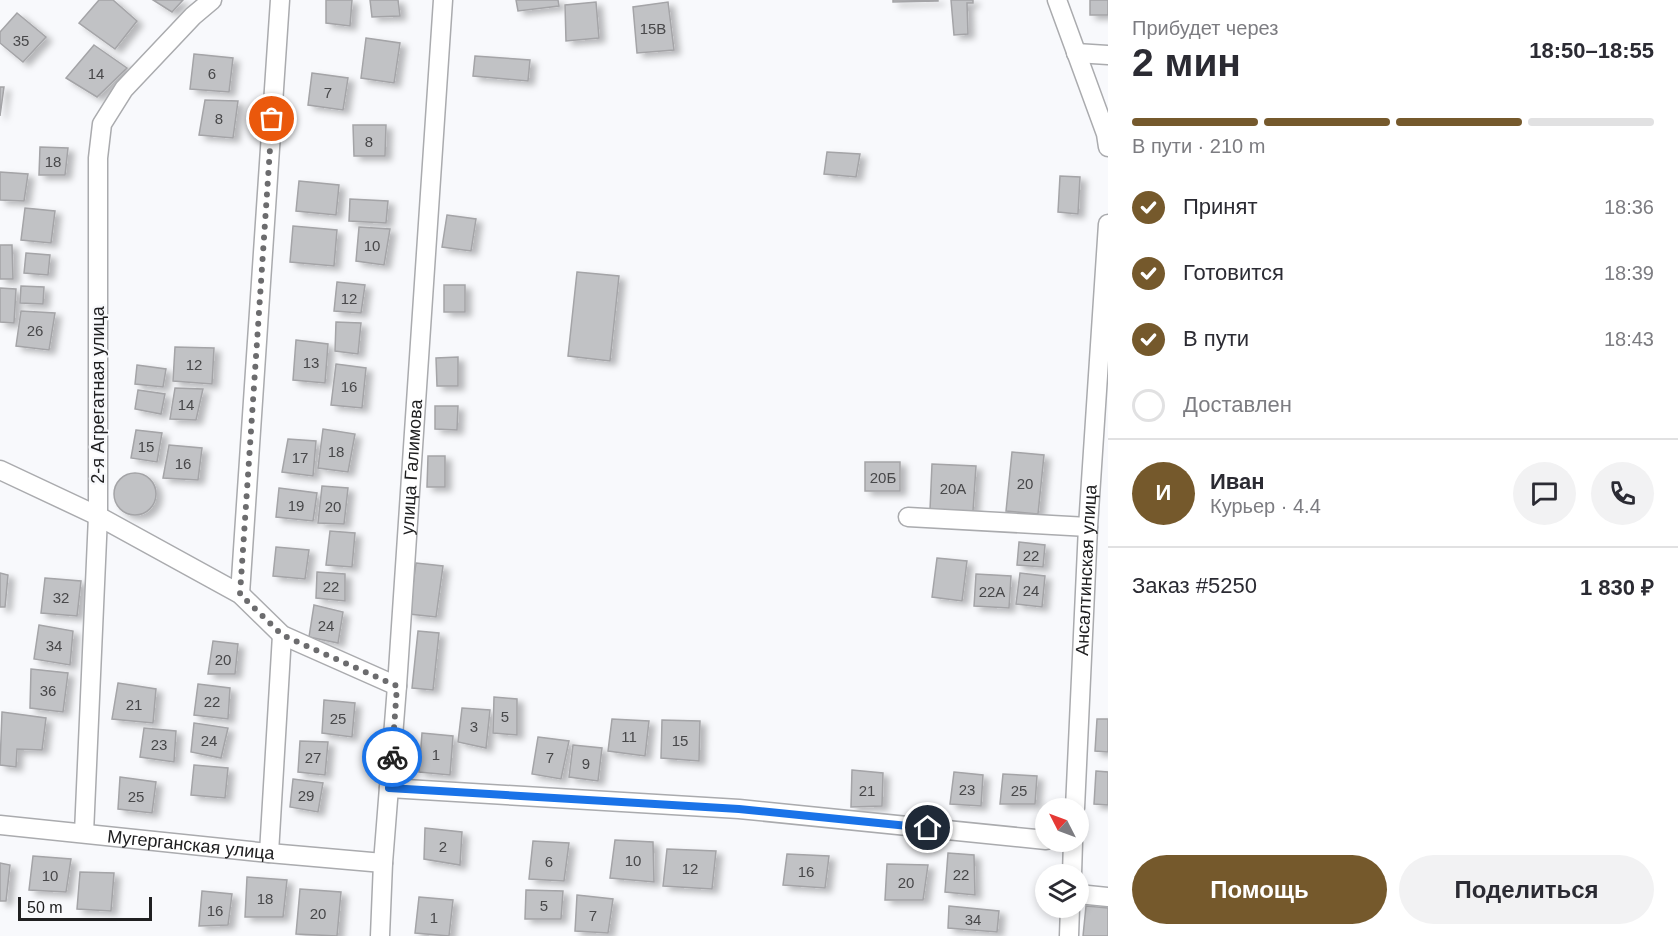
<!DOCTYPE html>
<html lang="ru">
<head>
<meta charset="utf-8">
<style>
	body { margin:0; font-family:Helvetica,sans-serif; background:#f2f2f3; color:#2b2b33; height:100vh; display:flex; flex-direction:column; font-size:22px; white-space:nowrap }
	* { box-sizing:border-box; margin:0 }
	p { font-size:20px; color:#7c7c81 }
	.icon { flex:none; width:33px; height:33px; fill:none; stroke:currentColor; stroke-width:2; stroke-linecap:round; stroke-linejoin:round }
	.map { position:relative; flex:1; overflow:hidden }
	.drawer { display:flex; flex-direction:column; background:#fff; width:570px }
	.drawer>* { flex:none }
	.needle { width:39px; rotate:312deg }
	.controls { position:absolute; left:1035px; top:798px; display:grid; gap:12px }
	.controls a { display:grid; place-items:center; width:54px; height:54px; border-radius:50%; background:#fff; box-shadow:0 3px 9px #0003; font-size:30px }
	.scale { position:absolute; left:18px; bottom:15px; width:134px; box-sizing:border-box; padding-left:6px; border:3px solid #202021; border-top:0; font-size:16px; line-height:21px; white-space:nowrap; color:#202021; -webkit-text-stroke:4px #f8f9fc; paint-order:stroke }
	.pin { position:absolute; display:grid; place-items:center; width:51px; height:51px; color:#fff; margin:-26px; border:3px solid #fff; border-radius:50%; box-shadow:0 2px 6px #0007 }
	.courier { position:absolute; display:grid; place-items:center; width:60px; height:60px; margin:-30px; border:4px solid #1a73e8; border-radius:50%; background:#fff; color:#222; box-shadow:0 2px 8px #0007 }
	.headline em { font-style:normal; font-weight:600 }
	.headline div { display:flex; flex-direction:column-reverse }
	.headline { display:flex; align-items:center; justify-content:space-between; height:102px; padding:0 24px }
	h1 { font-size:39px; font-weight:600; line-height:45px }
	.bar { display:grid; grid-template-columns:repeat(4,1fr); gap:9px 6px; align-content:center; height:72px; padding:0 24px }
	.bar i { height:8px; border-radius:4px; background:#e1e1e2 }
	.bar .current { background:#75592c }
	.bar p { grid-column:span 4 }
	.line { display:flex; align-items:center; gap:15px; padding:0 24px; border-top:2px solid #e1e1e2 }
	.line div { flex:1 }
	.round { display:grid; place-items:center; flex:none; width:63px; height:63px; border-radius:32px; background:#f2f2f3 }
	ol { padding:0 24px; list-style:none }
	li { display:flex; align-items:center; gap:18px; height:66px }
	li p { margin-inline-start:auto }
	li .icon { padding:6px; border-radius:50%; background:#75592c; color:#fff; stroke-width:4 }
	li:last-child { color:#7c7c81 }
	li i { width:33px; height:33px; border:3px solid #e1e1e2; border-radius:50% }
	.button { display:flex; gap:12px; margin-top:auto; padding:12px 24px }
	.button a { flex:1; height:69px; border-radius:36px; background:#75592c; color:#fff; font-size:24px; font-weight:600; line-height:69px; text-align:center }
	.button a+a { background:#f2f2f3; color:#2b2b33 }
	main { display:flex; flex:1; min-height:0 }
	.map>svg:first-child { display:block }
	.building { fill:#c1c2c5; stroke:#a4a4a7; stroke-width:1.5; filter:url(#shadow) }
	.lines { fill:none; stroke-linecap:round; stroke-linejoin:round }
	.minor-casing { stroke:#aaabae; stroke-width:21 }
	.minor { stroke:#fff; stroke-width:18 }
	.done { stroke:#6c6c6e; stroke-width:6; stroke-dasharray:0 10.8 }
	.route { stroke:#1a73e8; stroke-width:8 }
	.labels { text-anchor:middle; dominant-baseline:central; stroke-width:4.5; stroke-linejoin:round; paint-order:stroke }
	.number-label { font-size:15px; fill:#48484a }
	.street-label { font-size:18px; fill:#202021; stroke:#f8f9fc }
</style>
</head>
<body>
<main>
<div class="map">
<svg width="1108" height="936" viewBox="0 0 1108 936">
	<defs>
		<filter id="shadow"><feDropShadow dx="6" dy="4" stdDeviation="3" flood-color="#0004"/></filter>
	</defs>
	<rect width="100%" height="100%" fill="#f8f9fc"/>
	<g class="building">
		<polygon points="99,0 113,0 137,21 115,49 79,23"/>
		<polygon points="153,0 183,0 172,12"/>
		<polygon points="326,0 352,0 350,26 326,23"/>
		<polygon points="370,0 398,0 400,16 372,17"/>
		<polygon points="516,0 558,0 559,6 518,11"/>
		<polygon points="893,0 938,0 938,1 893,2"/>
		<polygon points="951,0 973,0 973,3 967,3 968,34 954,35"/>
		<rect x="1090" y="0" width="18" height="15"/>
		<polygon points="596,2 599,38 566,41 565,5"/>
		<polygon points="668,2 674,50 637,53 633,7"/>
		<polygon points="17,13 46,37 23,62 0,43 0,32"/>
		<polygon points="366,38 400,43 394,83 361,78"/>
		<polygon points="94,45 127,68 97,97 66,78"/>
		<polygon points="194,54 233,58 229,92 190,89"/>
		<polygon points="475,56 530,60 528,81 473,76"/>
		<polygon points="312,73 348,78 343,110 308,105"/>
		<polygon points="0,87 4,87 0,116"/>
		<polygon points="205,100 238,101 233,138 199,135"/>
		<polygon points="353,125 386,125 385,156 354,156"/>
		<polygon points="40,147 68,148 65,175 39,175"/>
		<polygon points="827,152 860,154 856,177 824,174"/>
		<polygon points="0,172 28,174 24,201 0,200"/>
		<polygon points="1060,176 1080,177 1078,214 1058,212"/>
		<polygon points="299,181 339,185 336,215 296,211"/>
		<polygon points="350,199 388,201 386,223 349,221"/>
		<polygon points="25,208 55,211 51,243 21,240"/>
		<polygon points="447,215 476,219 471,251 442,247"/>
		<polygon points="293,226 337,230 334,266 290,262"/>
		<polygon points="359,227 390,229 384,265 356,261"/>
		<polygon points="0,245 12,245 13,279 0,279"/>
		<polygon points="26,253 50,255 48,275 24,273"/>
		<polygon points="577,272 619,276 610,361 568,356"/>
		<polygon points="337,282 365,285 361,313 334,311"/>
		<rect x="444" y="285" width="21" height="27"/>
		<polygon points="21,286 44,287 43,304 20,303"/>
		<polygon points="0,288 16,289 14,323 0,322"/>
		<polygon points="21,311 55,313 49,350 16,346"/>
		<polygon points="336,322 361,323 358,354 335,351"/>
		<polygon points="296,340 328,344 325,383 293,380"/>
		<polygon points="175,347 214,348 212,384 173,381"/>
		<polygon points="458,357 458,386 437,386 436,358"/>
		<polygon points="336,364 366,368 362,408 331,405"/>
		<polygon points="137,365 166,369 163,387 135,384"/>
		<polygon points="175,388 203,389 196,420 170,419"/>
		<polygon points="138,390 165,394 161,414 135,409"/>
		<polygon points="435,406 458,406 457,430 435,429"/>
		<polygon points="323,429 355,434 348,472 318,468"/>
		<polygon points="136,430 162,433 157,462 131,458"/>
		<polygon points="288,439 316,441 313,476 282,472"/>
		<polygon points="169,445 202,448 198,480 163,478"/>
		<polygon points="1012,452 1044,455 1038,514 1006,511"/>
		<polygon points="428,456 445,456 445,487 427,487"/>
		<rect x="865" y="462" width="35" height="29"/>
		<polygon points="932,464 976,466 973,511 930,510"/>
		<circle cx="135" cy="494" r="21"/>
		<polygon points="322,486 348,488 344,524 318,523"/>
		<polygon points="279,488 317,493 313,521 276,517"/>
		<polygon points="330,531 355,533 352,567 326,565"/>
		<polygon points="1019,542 1045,545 1043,567 1017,565"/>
		<polygon points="276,547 309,550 305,579 273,576"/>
		<polygon points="937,558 967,561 962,601 932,597"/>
		<polygon points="416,563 443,566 436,617 409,614"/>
		<polygon points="317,572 345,574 345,601 316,598"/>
		<polygon points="0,573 8,575 5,607 0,607"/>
		<polygon points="1020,573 1045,576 1042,607 1016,604"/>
		<polygon points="976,574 1011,576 1009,608 974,606"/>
		<polygon points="45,578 81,581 77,616 41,613"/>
		<polygon points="314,605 343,612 338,643 309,637"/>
		<polygon points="39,625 73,631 70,665 34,659"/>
		<polygon points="418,631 439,633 433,690 412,688"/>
		<polygon points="213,641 238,644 235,674 208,674"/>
		<polygon points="31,669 68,673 63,712 30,708"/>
		<polygon points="118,683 156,689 153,723 112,719"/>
		<polygon points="198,684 230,688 228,719 194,715"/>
		<polygon points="494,697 517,699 517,735 493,733"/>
		<polygon points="324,700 355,703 352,737 322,733"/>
		<polygon points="462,708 490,710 486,748 458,742"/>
		<polygon points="2,712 46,718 42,750 17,749 16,767 0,765"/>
		<polygon points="612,719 649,721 645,756 608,751"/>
		<polygon points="1097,719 1108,719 1108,752 1095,751"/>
		<polygon points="662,720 700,721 699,761 661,758"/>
		<polygon points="194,723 228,728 221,758 191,752"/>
		<polygon points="144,728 176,731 174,762 140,757"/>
		<polygon points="422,733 453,736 450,775 419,772"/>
		<polygon points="538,737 569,741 561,779 532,774"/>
		<polygon points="300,741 328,742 325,775 298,772"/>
		<polygon points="573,745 602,748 598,781 569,777"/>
		<polygon points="194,765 228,768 225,798 191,795"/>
		<polygon points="852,770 883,773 882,806 851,807"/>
		<polygon points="1096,771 1108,772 1108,805 1094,804"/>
		<polygon points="954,772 983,775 981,806 950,804"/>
		<polygon points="1003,774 1037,776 1035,804 1000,804"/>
		<polygon points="120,777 156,782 152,813 118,809"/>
		<polygon points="293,779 323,783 318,812 290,807"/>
		<polygon points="425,828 462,832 460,865 424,859"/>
		<polygon points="615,840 653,842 654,882 610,878"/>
		<polygon points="533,841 569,843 564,881 529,879"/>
		<polygon points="667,849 716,851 712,889 663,886"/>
		<polygon points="948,853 974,855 975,895 945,892"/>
		<polygon points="787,854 829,856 825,888 783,885"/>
		<polygon points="33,856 71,859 66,892 29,890"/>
		<polygon points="0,863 10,865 6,901 0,901"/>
		<polygon points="887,864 928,865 923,900 885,900"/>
		<polygon points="80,872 114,873 111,911 77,909"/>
		<polygon points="247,877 287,880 283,917 245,917"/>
		<polygon points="300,889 341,892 337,936 296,934"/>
		<polygon points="526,890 563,891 561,919 525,919"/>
		<polygon points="202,891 232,894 228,925 199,926"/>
		<polygon points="577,895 613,899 608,933 575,931"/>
		<polygon points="419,897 453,900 449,936 415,933"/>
		<polygon points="949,906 999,911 997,932 948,928"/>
		<polygon points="1086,906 1108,908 1108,936 1083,936"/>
	</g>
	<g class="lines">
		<g class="minor-casing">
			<g id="minor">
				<polyline points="1057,0 1106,134 1108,147"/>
				<polyline points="1076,53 1108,55"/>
				<polyline points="0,470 98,516 240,594 282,635 397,686"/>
				<polyline points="908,517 1088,527"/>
				<polyline points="240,594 280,0"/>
				<polyline points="389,788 739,809 1046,840"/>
				<path id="s1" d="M1075,808L1088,527L1108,224"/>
				<path id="s2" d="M0,825L269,853L383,863"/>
				<polyline points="84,833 98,516 98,158 102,124 124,89 193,16 212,0"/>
				<polyline points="269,853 282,635"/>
				<polyline points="1072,874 1073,842"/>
				<polyline points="1078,894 1108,897"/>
				<path id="s3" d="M380,936L383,863L397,686L443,0"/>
				<polyline points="1069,936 1070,908"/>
			</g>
		</g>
		<use href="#minor" class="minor"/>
	</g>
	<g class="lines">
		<polyline class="done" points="272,119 240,594 282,635 397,686 392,757"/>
		<polyline class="route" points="392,757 389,788 739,809 928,828"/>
	</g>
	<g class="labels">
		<g class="number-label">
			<text x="653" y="28">15В</text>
			<text x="21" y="40">35</text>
			<text x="96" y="73">14</text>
			<text x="212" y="73">6</text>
			<text x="328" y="92">7</text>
			<text x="219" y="118">8</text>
			<text x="369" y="141">8</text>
			<text x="53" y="161">18</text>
			<text x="372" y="245">10</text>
			<text x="349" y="298">12</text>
			<text x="35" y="330">26</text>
			<text x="311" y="362">13</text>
			<text x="194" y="364">12</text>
			<text x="349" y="386">16</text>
			<text x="186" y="404">14</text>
			<text x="146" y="446">15</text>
			<text x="336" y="451">18</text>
			<text x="300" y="457">17</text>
			<text x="183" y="463">16</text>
			<text x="883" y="477">20Б</text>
			<text x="1025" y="483">20</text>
			<text x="953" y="488">20А</text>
			<text x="296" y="505">19</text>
			<text x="333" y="506">20</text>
			<text x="1031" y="555">22</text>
			<text x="331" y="586">22</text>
			<text x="1031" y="590">24</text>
			<text x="992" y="591">22А</text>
			<text x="61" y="597">32</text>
			<text x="326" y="625">24</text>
			<text x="54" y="645">34</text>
			<text x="223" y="659">20</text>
			<text x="48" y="690">36</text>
			<text x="212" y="701">22</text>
			<text x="134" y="704">21</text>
			<text x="505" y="716">5</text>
			<text x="338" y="718">25</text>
			<text x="474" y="726">3</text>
			<text x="629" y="736">11</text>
			<text x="209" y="740">24</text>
			<text x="680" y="740">15</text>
			<text x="159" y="744">23</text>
			<text x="436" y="754">1</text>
			<text x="313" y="757">27</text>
			<text x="550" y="757">7</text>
			<text x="586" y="763">9</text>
			<text x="967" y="789">23</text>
			<text x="867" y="790">21</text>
			<text x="1019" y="790">25</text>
			<text x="306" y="795">29</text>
			<text x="136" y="796">25</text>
			<text x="443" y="846">2</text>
			<text x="633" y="860">10</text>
			<text x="549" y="861">6</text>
			<text x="690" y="868">12</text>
			<text x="806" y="871">16</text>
			<text x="961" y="874">22</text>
			<text x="50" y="875">10</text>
			<text x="906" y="882">20</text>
			<text x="265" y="898">18</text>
			<text x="544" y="905">5</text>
			<text x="215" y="910">16</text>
			<text x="318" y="913">20</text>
			<text x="593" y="915">7</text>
			<text x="434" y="917">1</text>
			<text x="973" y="919">34</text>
		</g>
		<g class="street-label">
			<text transform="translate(98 395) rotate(-90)">2-я Агрегатная улица</text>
			<text stroke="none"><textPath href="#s3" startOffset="470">улица Галимова</textPath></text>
			<text stroke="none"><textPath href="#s1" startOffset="238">Ансалтинская улица</textPath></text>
			<text stroke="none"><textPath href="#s2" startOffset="192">Мугерганская улица</textPath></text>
		</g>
	</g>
</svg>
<div class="controls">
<a><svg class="needle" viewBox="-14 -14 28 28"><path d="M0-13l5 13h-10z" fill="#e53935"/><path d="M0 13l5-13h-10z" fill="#7c7c81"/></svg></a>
<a><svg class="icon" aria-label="layers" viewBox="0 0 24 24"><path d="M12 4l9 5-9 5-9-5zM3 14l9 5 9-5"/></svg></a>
</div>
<div class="scale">50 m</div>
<div class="pin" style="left:272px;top:119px;background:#ea580c"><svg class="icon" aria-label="bag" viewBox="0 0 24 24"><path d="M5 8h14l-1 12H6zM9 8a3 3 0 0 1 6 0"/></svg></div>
<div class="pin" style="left:928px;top:828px;background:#1f2937"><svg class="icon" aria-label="home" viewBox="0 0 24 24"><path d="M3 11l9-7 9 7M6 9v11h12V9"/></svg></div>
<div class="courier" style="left:392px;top:757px"><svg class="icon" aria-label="bike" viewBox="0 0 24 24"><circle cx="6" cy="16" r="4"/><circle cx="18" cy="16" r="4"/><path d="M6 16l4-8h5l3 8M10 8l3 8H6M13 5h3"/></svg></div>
</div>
<section class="drawer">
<div class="headline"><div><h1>2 мин</h1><p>Прибудет через</p></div><em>18:50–18:55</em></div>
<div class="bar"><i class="current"></i><i class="current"></i><i class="current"></i><i></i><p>В пути · 210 m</p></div>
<ol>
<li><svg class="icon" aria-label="check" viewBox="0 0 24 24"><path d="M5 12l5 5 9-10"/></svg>Принят<p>18:36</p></li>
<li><svg class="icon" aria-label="check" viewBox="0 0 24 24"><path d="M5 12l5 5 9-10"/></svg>Готовится<p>18:39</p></li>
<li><svg class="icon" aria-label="check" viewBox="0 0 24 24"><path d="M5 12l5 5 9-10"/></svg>В пути<p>18:43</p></li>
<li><i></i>Доставлен</li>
</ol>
<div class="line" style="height:108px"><b class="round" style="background:#75592c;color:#fff">И</b><div><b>Иван</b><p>Курьер · 4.4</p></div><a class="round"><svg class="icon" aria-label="chat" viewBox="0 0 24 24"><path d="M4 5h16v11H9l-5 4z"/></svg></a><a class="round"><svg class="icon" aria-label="phone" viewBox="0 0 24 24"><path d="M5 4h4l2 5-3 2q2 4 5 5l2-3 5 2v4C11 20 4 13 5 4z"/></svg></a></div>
<div class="line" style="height:78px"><div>Заказ #5250</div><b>1 830 ₽</b></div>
<div class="button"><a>Помощь</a><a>Поделиться</a></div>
</section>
</main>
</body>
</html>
